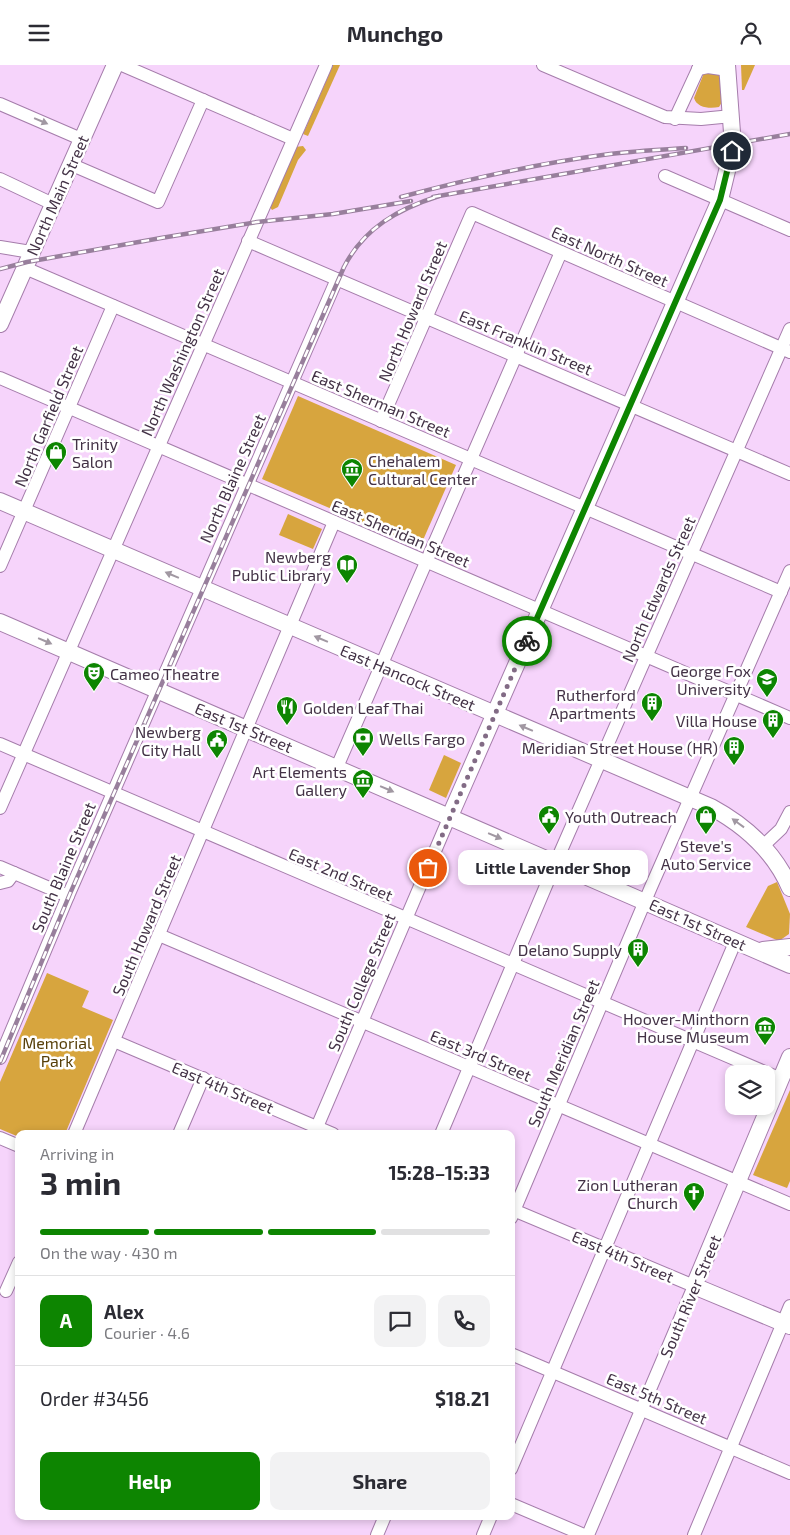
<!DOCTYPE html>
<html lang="en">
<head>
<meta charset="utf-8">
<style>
	body { margin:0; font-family:"Exo 2",sans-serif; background:#f2f2f3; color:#2b2b33; height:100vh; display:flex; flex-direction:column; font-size:19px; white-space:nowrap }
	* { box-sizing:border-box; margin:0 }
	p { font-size:16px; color:#7c7c81 }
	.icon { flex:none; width:28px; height:28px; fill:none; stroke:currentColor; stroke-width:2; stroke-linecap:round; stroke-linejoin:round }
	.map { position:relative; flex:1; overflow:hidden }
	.sheet { position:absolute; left:15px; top:1065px; width:500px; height:390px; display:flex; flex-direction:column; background:#fff; border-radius:10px; box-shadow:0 2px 8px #0003 }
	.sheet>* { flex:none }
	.buttons { position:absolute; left:725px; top:1000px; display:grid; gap:10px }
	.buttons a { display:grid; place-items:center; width:50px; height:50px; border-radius:10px; background:#fff; box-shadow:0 2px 8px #0003; font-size:25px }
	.pin { position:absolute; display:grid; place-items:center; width:42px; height:42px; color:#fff; margin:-21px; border:2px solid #fff; border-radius:50%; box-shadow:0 1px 5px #0007 }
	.courier { position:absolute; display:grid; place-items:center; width:50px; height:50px; margin:-25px; border:4px solid #0d8501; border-radius:50%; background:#fff; color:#222; box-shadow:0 1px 6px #0007 }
	.bubble { position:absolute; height:35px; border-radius:10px; background:#fff; box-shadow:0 2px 8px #0003; font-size:16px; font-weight:700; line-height:35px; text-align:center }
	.head em { font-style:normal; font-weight:700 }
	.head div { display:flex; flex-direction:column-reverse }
	.head { display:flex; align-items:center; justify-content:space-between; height:85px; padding:0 25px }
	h1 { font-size:32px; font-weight:700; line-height:38px }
	.bar { display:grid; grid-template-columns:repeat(4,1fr); gap:8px 5px; align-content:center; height:60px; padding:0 25px }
	.bar i { height:6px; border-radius:4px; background:#e1e1e2 }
	.bar .on { background:#0d8501 }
	.bar p { grid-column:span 4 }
	.line { display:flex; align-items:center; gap:12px; padding:0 25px; border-top:1px solid #e1e1e2 }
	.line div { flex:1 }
	.round { display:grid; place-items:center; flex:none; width:52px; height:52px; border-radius:10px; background:#f2f2f3 }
	.action { display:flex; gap:10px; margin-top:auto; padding:10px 25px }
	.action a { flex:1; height:58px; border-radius:10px; background:#0d8501; color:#fff; font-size:20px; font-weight:700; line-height:58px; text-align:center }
	.action a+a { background:#f2f2f3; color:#2b2b33 }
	header { display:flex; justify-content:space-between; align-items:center; height:65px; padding:0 25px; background:#fff; font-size:22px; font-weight:700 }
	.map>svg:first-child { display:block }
	.green { fill:#d7a53e }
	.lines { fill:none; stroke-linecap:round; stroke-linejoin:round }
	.minor-casing { stroke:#a57dab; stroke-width:14 }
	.major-casing { stroke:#a57dab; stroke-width:18 }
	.minor { stroke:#fff; stroke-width:12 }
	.major { stroke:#fff; stroke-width:16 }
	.rail-casing { stroke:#987f9c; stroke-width:4.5 }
	.rail { stroke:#fff; stroke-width:2.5; stroke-dasharray:8; stroke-linecap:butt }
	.oneway { fill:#a198a2 }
	.done { stroke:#826b85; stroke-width:5; stroke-dasharray:0 9 }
	.route { stroke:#0d8501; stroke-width:6 }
	.labels { text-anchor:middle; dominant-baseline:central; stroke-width:5; stroke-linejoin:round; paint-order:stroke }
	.street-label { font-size:16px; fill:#433246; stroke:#fff }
	.poi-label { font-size:16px; fill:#433246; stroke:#fff; text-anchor:end }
	.park-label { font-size:16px; fill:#563e08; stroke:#fff }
</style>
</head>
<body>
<header><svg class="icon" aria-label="menu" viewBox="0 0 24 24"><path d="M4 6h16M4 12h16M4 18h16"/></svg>Munchgo<svg class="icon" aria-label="person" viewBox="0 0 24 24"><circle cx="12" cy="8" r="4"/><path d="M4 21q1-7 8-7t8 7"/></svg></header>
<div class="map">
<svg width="790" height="1470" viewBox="0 0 790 1470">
	<rect width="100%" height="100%" fill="#f6d4fb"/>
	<g class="green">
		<polygon points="333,0 340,0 308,71 303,69"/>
		<polygon points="741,0 755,0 744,25 742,25"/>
		<path d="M704,8H721L722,37L719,42C710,44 697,43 694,33Z"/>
		<polygon points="303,81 306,85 298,95 278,142 272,145 270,142 295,82"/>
		<polygon points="298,331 456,400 420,482 262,414"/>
		<polygon points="288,449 322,464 313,484 279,470"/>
		<polygon points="444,690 461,698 446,733 429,725"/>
		<polygon points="777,817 790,849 789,869 779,876 746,862 768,821"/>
		<polygon points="47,908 89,926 82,942 113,955 65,1069 19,1069 19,1072 0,1064 0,1017"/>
		<polygon points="790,1025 790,1116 787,1123 753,1110"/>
	</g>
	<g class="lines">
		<g class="minor-casing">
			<g id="minor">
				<polyline points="122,0 293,74"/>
				<polyline points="543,0 665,52 701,54 732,51"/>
				<polyline points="698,4 708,2 728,5"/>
				<polyline points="0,39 81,74"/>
				<polyline points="675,54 700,0"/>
				<polyline points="70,99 158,137 203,35"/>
				<polyline points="665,111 790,165"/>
				<polyline points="0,114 53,139"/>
				<polyline points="248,176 790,409"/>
				<polyline points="0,182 31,187"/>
				<polyline points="25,203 781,527"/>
				<polyline points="0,313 790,653"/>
				<polyline points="381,356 472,148 790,287"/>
				<polyline points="0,501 113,241"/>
				<polyline points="0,679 781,1014"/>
				<polyline points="337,702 561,187"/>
				<polyline points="0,743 326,0"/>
				<polyline points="763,781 781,764 790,747"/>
				<polyline points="0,802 68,831"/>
				<polyline points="0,818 8,816 14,808"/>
				<polyline points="159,870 790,1139"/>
				<polyline points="114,976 333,1069"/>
				<polyline points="0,993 68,831 337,214"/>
				<polyline points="74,1069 334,457"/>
				<polyline points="179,1069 203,1013"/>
				<polyline points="314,1069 450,751"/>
				<polyline points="441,1069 556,797 790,264"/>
				<polyline points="0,1073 19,1081"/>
				<polyline points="511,1144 694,1221 588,1470"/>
				<polyline points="511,1153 651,822 790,506"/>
				<polyline points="6,1226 19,1197"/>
				<polyline points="511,1289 790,1408"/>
				<polyline points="511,1404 736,875"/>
				<polyline points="511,1439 584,1470"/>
				<polyline points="377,1470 385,1451"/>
				<polyline points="483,1470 491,1451"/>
				<polyline points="694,1470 790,1241"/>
			</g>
		</g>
		<g class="major-casing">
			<g id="major">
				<polyline points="0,259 115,0"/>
				<path d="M0,436L711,742C746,761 774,786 790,823"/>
				<polyline points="0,557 790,900"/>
				<polyline points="450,751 720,135 733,81 727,0"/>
				<polyline points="763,885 790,882"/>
				<polyline points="790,992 694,1221 790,1261"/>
			</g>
		</g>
		<use href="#minor" class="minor"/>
		<use href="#major" class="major"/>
		<g class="rail-casing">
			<g id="rail">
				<path d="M401,132C469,114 539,98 610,89C635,86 661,85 686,83"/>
				<polyline points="433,132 790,69"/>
				<polyline points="0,204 27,197 161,173 257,157 333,149 411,136"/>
				<path d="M0,997L69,831L344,202C364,163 398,144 439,131"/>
			</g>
		</g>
		<use href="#rail" class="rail"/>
	</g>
	<defs><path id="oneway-solid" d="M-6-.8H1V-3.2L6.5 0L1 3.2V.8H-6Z" transform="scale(1.25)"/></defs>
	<g class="oneway">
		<use href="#oneway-solid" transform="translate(41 56) rotate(23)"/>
		<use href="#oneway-solid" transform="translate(172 510) rotate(-157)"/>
		<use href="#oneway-solid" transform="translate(321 574) rotate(-157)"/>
		<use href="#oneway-solid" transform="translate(45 576) rotate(23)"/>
		<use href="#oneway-solid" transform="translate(526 663) rotate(-157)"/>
		<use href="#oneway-solid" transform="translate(387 724) rotate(23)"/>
		<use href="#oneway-solid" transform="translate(738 758) rotate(-144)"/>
		<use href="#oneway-solid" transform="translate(495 771) rotate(23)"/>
	</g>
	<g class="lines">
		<polyline class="done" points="428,803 527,576"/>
		<polyline class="route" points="527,576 720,135 732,86"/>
	</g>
	<defs>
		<g id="shop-pin" transform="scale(1.125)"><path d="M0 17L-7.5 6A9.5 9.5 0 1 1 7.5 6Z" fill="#0d8501" stroke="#fff"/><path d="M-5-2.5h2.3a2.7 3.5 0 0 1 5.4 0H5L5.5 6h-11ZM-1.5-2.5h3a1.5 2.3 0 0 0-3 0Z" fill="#fff"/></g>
		<g id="museum-pin" transform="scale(1.125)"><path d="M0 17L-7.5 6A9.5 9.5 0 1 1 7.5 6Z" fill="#0d8501" stroke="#fff"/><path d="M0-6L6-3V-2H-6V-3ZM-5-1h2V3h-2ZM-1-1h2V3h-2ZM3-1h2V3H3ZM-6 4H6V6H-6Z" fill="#fff"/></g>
		<g id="library-pin" transform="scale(1.125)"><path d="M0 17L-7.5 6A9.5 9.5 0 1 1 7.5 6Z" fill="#0d8501" stroke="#fff"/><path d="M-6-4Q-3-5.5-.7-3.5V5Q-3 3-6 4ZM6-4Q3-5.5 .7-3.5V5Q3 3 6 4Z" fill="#fff"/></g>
		<g id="theatre-pin" transform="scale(1.125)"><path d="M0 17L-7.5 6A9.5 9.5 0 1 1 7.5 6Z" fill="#0d8501" stroke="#fff"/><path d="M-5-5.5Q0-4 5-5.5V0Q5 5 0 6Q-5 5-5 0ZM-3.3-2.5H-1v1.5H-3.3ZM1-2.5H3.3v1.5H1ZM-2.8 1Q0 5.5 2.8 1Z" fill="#fff"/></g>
		<g id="university-pin" transform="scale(1.125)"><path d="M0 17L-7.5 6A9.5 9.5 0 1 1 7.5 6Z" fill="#0d8501" stroke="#fff"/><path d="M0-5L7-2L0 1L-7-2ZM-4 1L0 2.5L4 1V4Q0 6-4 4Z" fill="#fff"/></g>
		<g id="building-pin" transform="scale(1.125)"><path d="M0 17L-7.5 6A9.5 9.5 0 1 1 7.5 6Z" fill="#0d8501" stroke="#fff"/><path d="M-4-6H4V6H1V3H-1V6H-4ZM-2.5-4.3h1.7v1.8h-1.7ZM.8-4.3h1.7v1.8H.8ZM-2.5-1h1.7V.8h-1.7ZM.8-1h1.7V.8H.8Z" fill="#fff"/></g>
		<g id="restaurant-pin" transform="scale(1.125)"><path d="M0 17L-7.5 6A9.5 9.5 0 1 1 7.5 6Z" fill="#0d8501" stroke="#fff"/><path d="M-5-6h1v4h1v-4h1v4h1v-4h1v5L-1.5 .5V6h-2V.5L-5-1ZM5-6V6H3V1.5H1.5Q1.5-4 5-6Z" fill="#fff"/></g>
		<g id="bank-pin" transform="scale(1.125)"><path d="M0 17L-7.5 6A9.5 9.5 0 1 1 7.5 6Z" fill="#0d8501" stroke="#fff"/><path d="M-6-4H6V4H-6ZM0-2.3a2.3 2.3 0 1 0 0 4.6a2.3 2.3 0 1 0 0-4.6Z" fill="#fff"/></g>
		<g id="civic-pin" transform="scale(1.125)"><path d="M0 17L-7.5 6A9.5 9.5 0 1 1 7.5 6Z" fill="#0d8501" stroke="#fff"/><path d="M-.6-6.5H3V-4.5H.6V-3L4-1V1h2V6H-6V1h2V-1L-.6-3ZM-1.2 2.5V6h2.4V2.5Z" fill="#fff"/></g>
		<g id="church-pin" transform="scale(1.125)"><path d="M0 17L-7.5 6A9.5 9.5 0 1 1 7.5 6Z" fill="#0d8501" stroke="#fff"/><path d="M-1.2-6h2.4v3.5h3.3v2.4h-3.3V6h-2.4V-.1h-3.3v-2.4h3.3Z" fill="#fff"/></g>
	</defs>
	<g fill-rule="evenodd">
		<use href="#shop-pin" x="56" y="387"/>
		<use href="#museum-pin" x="352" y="404"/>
		<use href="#library-pin" x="347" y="500"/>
		<use href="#theatre-pin" x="94" y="608"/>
		<use href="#university-pin" x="767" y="614"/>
		<use href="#building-pin" x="652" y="638"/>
		<use href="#restaurant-pin" x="287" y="642"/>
		<use href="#building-pin" x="773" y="655"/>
		<use href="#bank-pin" x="363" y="673"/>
		<use href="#civic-pin" x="217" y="675"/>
		<use href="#building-pin" x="734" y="682"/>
		<use href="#museum-pin" x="363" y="715"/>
		<use href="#civic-pin" x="549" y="751"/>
		<use href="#shop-pin" x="706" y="751"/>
		<use href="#building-pin" x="638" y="884"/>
		<use href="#museum-pin" x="765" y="962"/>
		<use href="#church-pin" x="694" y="1128"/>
	</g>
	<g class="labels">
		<g class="street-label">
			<text transform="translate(57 130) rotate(-66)">North Main Street</text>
			<text transform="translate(610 191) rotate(24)">East North Street</text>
			<text transform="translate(412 246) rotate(-67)">North Howard Street</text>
			<text transform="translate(526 277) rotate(23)">East Franklin Street</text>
			<text transform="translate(182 287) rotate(-66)">North Washington Street</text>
			<text transform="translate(381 338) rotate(23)">East Sherman Street</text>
			<text transform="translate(48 351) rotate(-67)">North Garfield Street</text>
			<text transform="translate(232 413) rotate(-66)">North Blaine Street</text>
			<text transform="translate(401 468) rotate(23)">East Sheridan Street</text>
			<text transform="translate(658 524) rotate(-66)">North Edwards Street</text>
			<text transform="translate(408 612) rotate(23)">East Hancock Street</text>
			<text transform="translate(244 662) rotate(23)">East 1st Street</text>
			<text transform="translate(63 802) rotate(-67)">South Blaine Street</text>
			<text transform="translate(341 809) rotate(23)">East 2nd Street</text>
			<text transform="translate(698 859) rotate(24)">East 1st Street</text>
			<text transform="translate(146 860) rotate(-67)">South Howard Street</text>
			<text transform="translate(361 917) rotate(-67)">South College Street</text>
			<text transform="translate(563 988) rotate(-67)">South Meridian Street</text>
			<text transform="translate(481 990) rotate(23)">East 3rd Street</text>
			<text transform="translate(223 1022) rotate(23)">East 4th Street</text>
			<text transform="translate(623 1191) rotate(23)">East 4th Street</text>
			<text transform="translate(690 1231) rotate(-67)">South River Street</text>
			<text transform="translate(657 1333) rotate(23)">East 5th Street</text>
		</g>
		<g class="poi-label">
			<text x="72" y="378" text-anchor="start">Trinity<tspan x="72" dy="18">Salon</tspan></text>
			<text x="368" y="395" text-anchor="start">Chehalem<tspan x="368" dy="18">Cultural Center</tspan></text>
			<text x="331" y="491">Newberg<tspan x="331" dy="18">Public Library</tspan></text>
			<text x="751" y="605">George Fox<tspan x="751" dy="18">University</tspan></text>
			<text x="110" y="608" text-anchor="start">Cameo Theatre</text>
			<text x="636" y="629">Rutherford<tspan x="636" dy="18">Apartments</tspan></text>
			<text x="303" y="642" text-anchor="start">Golden Leaf Thai</text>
			<text x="757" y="655">Villa House</text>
			<text x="201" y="666">Newberg<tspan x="201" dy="18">City Hall</tspan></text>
			<text x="379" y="673" text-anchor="start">Wells Fargo</text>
			<text x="718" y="682">Meridian Street House (HR)</text>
			<text x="347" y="706">Art Elements<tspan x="347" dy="18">Gallery</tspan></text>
			<text x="565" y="751" text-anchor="start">Youth Outreach</text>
			<text x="706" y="780" text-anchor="middle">Steve's<tspan x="706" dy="18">Auto Service</tspan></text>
			<text x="622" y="884">Delano Supply</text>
			<text x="749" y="953">Hoover-Minthorn<tspan x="749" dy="18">House Museum</tspan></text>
			<text x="678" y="1119">Zion Lutheran<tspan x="678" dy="18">Church</tspan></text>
		</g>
		<g class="park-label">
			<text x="57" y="977">Memorial<tspan x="57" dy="18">Park</tspan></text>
		</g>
	</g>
</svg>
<div class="buttons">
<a><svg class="icon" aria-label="layers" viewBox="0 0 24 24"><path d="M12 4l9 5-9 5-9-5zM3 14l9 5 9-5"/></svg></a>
</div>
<div class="pin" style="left:428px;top:803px;background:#ea580c"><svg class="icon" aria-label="bag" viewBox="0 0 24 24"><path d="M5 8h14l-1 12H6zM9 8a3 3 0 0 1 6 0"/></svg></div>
<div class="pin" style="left:732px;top:86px;background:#1f2937"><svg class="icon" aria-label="home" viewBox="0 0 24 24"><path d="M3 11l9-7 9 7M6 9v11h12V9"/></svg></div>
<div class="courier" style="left:527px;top:576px"><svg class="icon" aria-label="bike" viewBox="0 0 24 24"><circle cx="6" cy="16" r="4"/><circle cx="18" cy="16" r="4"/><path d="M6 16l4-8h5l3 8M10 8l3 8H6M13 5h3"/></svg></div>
<div class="bubble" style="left:458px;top:785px;width:190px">Little Lavender Shop</div>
<section class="sheet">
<div class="head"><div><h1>3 min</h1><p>Arriving in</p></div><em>15:28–15:33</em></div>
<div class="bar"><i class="on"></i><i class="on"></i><i class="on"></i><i></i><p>On the way · 430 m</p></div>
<div class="line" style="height:90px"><b class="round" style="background:#0d8501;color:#fff">A</b><div><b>Alex</b><p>Courier · 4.6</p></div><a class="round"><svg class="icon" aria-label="chat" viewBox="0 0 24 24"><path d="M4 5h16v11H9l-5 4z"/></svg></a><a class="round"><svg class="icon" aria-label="phone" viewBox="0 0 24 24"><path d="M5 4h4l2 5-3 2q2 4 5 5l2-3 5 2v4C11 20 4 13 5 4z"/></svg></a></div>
<div class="line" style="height:65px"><div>Order #3456</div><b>$18.21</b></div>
<div class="action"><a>Help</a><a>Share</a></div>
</section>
</div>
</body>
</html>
